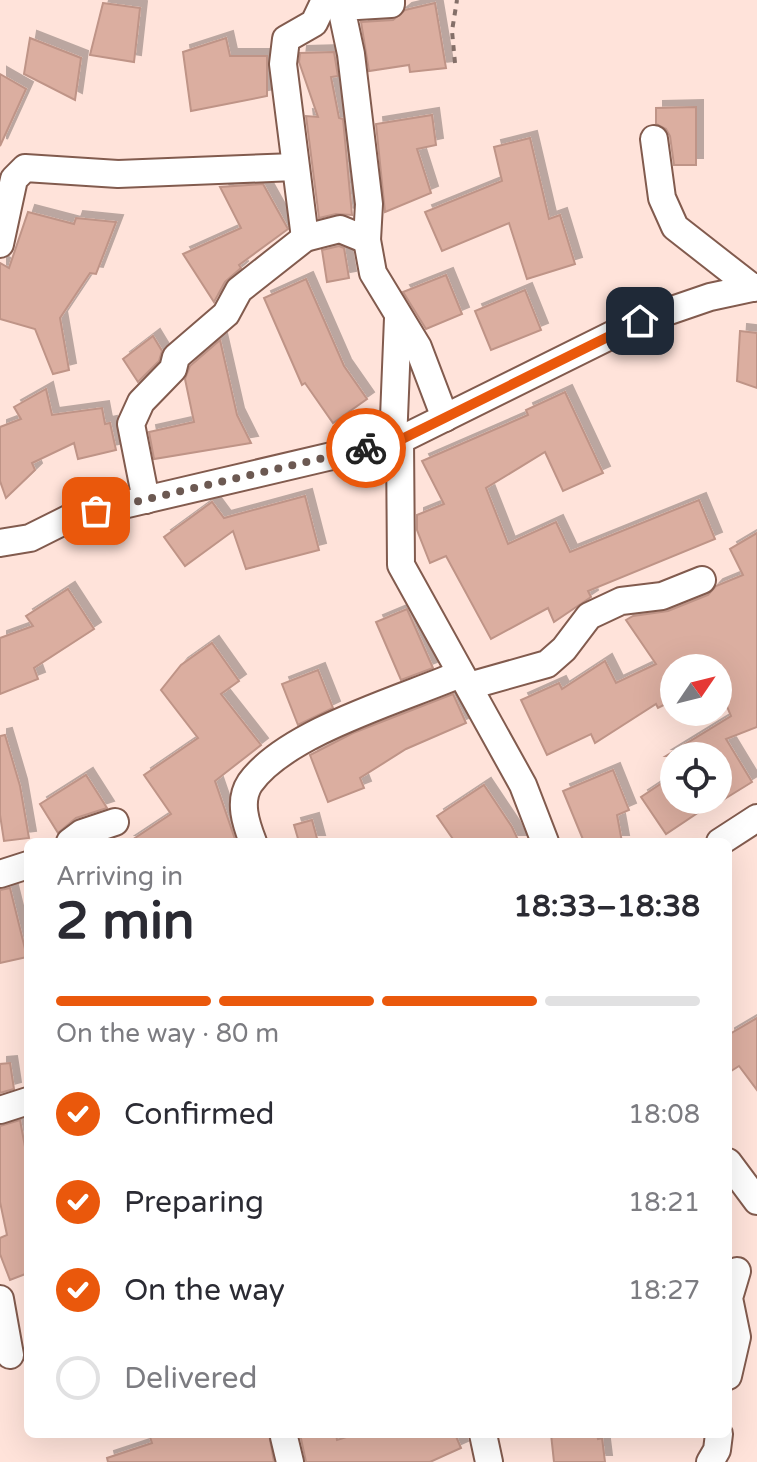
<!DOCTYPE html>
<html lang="en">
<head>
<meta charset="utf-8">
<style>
	body { margin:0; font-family:"Varela Round",sans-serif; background:#f2f2f3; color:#2b2b33; height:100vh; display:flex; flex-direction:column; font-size:30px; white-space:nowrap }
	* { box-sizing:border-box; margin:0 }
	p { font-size:26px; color:#7c7c81 }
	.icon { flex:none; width:44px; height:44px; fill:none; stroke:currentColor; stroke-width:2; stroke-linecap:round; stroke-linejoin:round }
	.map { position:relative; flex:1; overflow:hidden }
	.side { position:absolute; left:24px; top:838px; width:708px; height:600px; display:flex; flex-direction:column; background:#fff; border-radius:12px; box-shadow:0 8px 32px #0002 }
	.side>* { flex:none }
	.needle { width:52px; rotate:55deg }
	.tools { position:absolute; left:660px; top:654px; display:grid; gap:16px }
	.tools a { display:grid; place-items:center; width:72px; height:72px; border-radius:50%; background:#fff; box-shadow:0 8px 32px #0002; font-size:40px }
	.pin { position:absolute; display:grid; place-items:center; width:68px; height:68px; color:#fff; margin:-34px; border-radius:16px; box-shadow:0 4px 12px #0006 }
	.courier { position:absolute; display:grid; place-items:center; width:80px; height:80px; margin:-40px; border:6px solid #ea580c; border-radius:50%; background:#fff; color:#222; box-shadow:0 2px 10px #0007 }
	.headline em { font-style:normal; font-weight:700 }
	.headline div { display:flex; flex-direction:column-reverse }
	.headline { display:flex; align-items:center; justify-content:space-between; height:136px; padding:0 32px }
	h1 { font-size:52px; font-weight:700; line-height:60px }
	.bar { display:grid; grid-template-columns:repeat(4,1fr); gap:12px 8px; align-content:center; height:96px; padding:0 32px }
	.bar i { height:10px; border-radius:6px; background:#e1e1e2 }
	.bar .active { background:#ea580c }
	.bar p { grid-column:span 4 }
	ol { padding:0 32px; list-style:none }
	li { display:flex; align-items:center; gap:24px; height:88px }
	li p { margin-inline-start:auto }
	li .icon { padding:8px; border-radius:50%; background:#ea580c; color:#fff; stroke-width:4 }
	li:last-child { color:#7c7c81 }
	li i { width:44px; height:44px; border:4px solid #e1e1e2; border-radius:50% }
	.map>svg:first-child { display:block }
	.building { fill:#dbaea0; stroke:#bf9487; stroke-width:2; filter:url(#shadow) }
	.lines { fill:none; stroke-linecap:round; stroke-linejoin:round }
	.minor-casing { stroke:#825b4e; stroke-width:30 }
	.path { stroke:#846f68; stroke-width:4; stroke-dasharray:6 6; stroke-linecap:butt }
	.minor { stroke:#fff; stroke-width:26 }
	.done { stroke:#6c5952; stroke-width:8; stroke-dasharray:0 14.4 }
	.route { stroke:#ea580c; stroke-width:10 }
</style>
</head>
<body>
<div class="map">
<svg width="757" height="1462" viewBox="0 0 757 1462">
	<defs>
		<filter id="shadow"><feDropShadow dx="7" dy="-7" stdDeviation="0" flood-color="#0004"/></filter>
	</defs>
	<rect width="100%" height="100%" fill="#ffe3da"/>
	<g class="building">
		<polygon points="103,3 140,8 134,62 90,55"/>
		<polygon points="435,3 446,68 410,72 409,65 369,71 361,22 393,20 405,10"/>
		<polygon points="30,38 81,58 75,100 24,74"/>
		<polygon points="226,38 230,56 267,56 267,96 191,111 183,52"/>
		<polygon points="334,52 338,76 331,77 339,118 343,119 352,215 336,214 319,218 306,116 318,117 299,62 300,53"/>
		<polygon points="0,74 26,89 0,146"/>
		<polygon points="696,107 696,165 674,165 670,136 666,129 656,124 656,108"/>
		<polygon points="432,115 436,145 417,149 431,193 385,212 376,124"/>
		<polygon points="530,138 549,219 560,215 575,264 527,279 509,223 442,251 425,212 502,181 494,147"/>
		<polygon points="263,184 288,229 239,265 241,268 225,282 214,302 183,254 241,228 220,187"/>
		<polygon points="28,212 74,224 76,218 116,222 96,274 90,273 60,318 69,370 53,374 35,329 0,319 0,263 9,268"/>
		<polygon points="339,246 344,248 349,278 327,282 322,250"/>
		<polygon points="446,275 462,314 426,329 403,292"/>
		<polygon points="306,279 344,366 367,399 333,423 305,383 302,385 264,298"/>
		<polygon points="525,290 541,330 491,350 475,311"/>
		<polygon points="740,331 757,333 757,388 737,381"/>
		<polygon points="153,336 162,351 159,361 138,382 123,359"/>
		<polygon points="220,340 237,415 251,443 154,459 149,432 194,422 185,379 190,366"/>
		<polygon points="46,389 52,415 102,408 105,424 110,423 116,450 78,459 74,443 32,463 35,470 6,498 0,481 0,427 21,419 14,407"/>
		<polygon points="565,392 603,473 563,491 545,452 486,488 508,544 556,522 570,552 699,500 715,539 588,591 591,597 554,622 548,608 491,639 446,556 430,563 417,530 417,515 444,504 422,461 528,415 526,410"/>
		<polygon points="305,496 319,550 246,569 233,531 185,566 164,537 212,502 224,518"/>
		<polygon points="757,533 757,727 726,739 752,782 718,803 718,756 666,756 731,716 718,685 718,668 674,668 674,700 658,708 656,704 595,743 591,734 547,755 521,700 559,683 562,689 605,661 616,683 656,664 626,620 633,616 668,611 708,595 716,586 743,575 730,549"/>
		<polygon points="68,589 94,629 34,668 38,679 0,694 0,638 33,626 26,616"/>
		<polygon points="407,609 433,668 401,680 376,622"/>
		<polygon points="212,643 239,681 221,694 261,745 215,781 236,842 129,842 171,814 144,775 198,738 161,690 181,665"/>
		<polygon points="318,670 333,708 298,725 282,684"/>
		<polygon points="453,694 466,723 406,749 360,778 364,788 328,802 310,755 353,733"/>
		<polygon points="5,735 20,786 29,838 4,841 0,815 0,736"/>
		<polygon points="613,770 629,810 617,815 622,842 584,842 563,791"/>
		<polygon points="86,775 107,808 76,818 58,833 40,804"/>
		<polygon points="674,775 674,800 717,800 666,834 641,797"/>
		<polygon points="484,785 512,827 519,842 455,842 437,816"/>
		<polygon points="312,820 318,842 299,842 294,825"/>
		<polygon points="10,888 27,957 0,963 0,890"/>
		<polygon points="757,1018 757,1090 739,1066 728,1073 728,1035"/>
		<polygon points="10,1063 14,1089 0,1093 0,1064"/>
		<polygon points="20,1120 28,1163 28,1273 10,1280 0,1254 0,1238 7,1235 0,1202 0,1126"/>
		<polygon points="149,1434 269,1434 274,1462 108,1462 107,1458 152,1443"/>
		<polygon points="300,1434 336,1434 337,1440 356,1434 455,1434 461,1448 430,1462 306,1462"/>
		<polygon points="551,1434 597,1434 598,1439 602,1438 605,1462 554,1462"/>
	</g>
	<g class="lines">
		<g class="minor-casing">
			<g id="minor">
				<polyline points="391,0 391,4 341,7 351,54 369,204 367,240 373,273 418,347 445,418"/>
				<polyline points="654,139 662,198 675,227 753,288"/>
				<polyline points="305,238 283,64 286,39 314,23 325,0"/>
				<polyline points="0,244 14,179 25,168 118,174 295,167"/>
				<polyline points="400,440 401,565 523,785 545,842"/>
				<polyline points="393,442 398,318"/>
				<polyline points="146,500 131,424 141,402 173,369 176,357 226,314 239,290 305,238 340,229 367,240"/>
				<polyline points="0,543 30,538 72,517 400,440 640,321 710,297 757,287"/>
				<polyline points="469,686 547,664 564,649 589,616 621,601 662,596 702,580"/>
				<polyline points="70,842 82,833 115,822"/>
				<path d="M253,842C246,824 238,801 250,783C286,732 402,699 460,674"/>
				<polyline points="720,842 757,818"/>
				<polyline points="0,874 28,865"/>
				<polyline points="0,1110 28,1101"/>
				<polyline points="728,1162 757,1201"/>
				<polyline points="0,1299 10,1355"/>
				<polyline points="728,1376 737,1337 729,1298 737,1271"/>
				<polyline points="483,1434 489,1462"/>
				<polyline points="284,1437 290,1462"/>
				<polyline points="710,1462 717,1450 719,1434"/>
			</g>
		</g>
		<polyline class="path" points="455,63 452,31 457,0"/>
		<use href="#minor" class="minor"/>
	</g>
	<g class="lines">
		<polyline class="done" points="96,511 366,448"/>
		<polyline class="route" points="366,448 400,440 640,321"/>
	</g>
</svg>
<div class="tools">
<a><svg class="needle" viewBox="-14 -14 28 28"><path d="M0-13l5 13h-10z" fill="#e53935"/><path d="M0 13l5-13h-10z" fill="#7c7c81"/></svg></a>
<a><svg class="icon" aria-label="locate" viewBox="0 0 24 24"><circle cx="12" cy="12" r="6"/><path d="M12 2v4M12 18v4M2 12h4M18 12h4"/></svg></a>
</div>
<div class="pin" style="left:96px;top:511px;background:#ea580c"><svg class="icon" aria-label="bag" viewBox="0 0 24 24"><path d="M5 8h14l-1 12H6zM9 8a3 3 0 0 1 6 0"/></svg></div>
<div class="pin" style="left:640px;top:321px;background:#1f2937"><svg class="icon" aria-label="home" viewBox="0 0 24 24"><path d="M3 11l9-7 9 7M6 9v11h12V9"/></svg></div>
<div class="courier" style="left:366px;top:448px"><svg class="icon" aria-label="bike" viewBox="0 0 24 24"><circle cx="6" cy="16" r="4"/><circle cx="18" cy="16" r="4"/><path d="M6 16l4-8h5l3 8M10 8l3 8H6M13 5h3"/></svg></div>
<section class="side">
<div class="headline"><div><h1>2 min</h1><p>Arriving in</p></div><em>18:33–18:38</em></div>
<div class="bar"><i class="active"></i><i class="active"></i><i class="active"></i><i></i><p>On the way · 80 m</p></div>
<ol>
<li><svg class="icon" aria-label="check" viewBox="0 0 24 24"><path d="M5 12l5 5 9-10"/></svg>Confirmed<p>18:08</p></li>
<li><svg class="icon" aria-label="check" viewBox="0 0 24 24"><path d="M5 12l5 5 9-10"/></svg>Preparing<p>18:21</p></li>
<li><svg class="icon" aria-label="check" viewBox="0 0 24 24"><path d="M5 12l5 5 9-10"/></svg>On the way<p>18:27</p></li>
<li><i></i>Delivered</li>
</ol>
</section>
</div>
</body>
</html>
